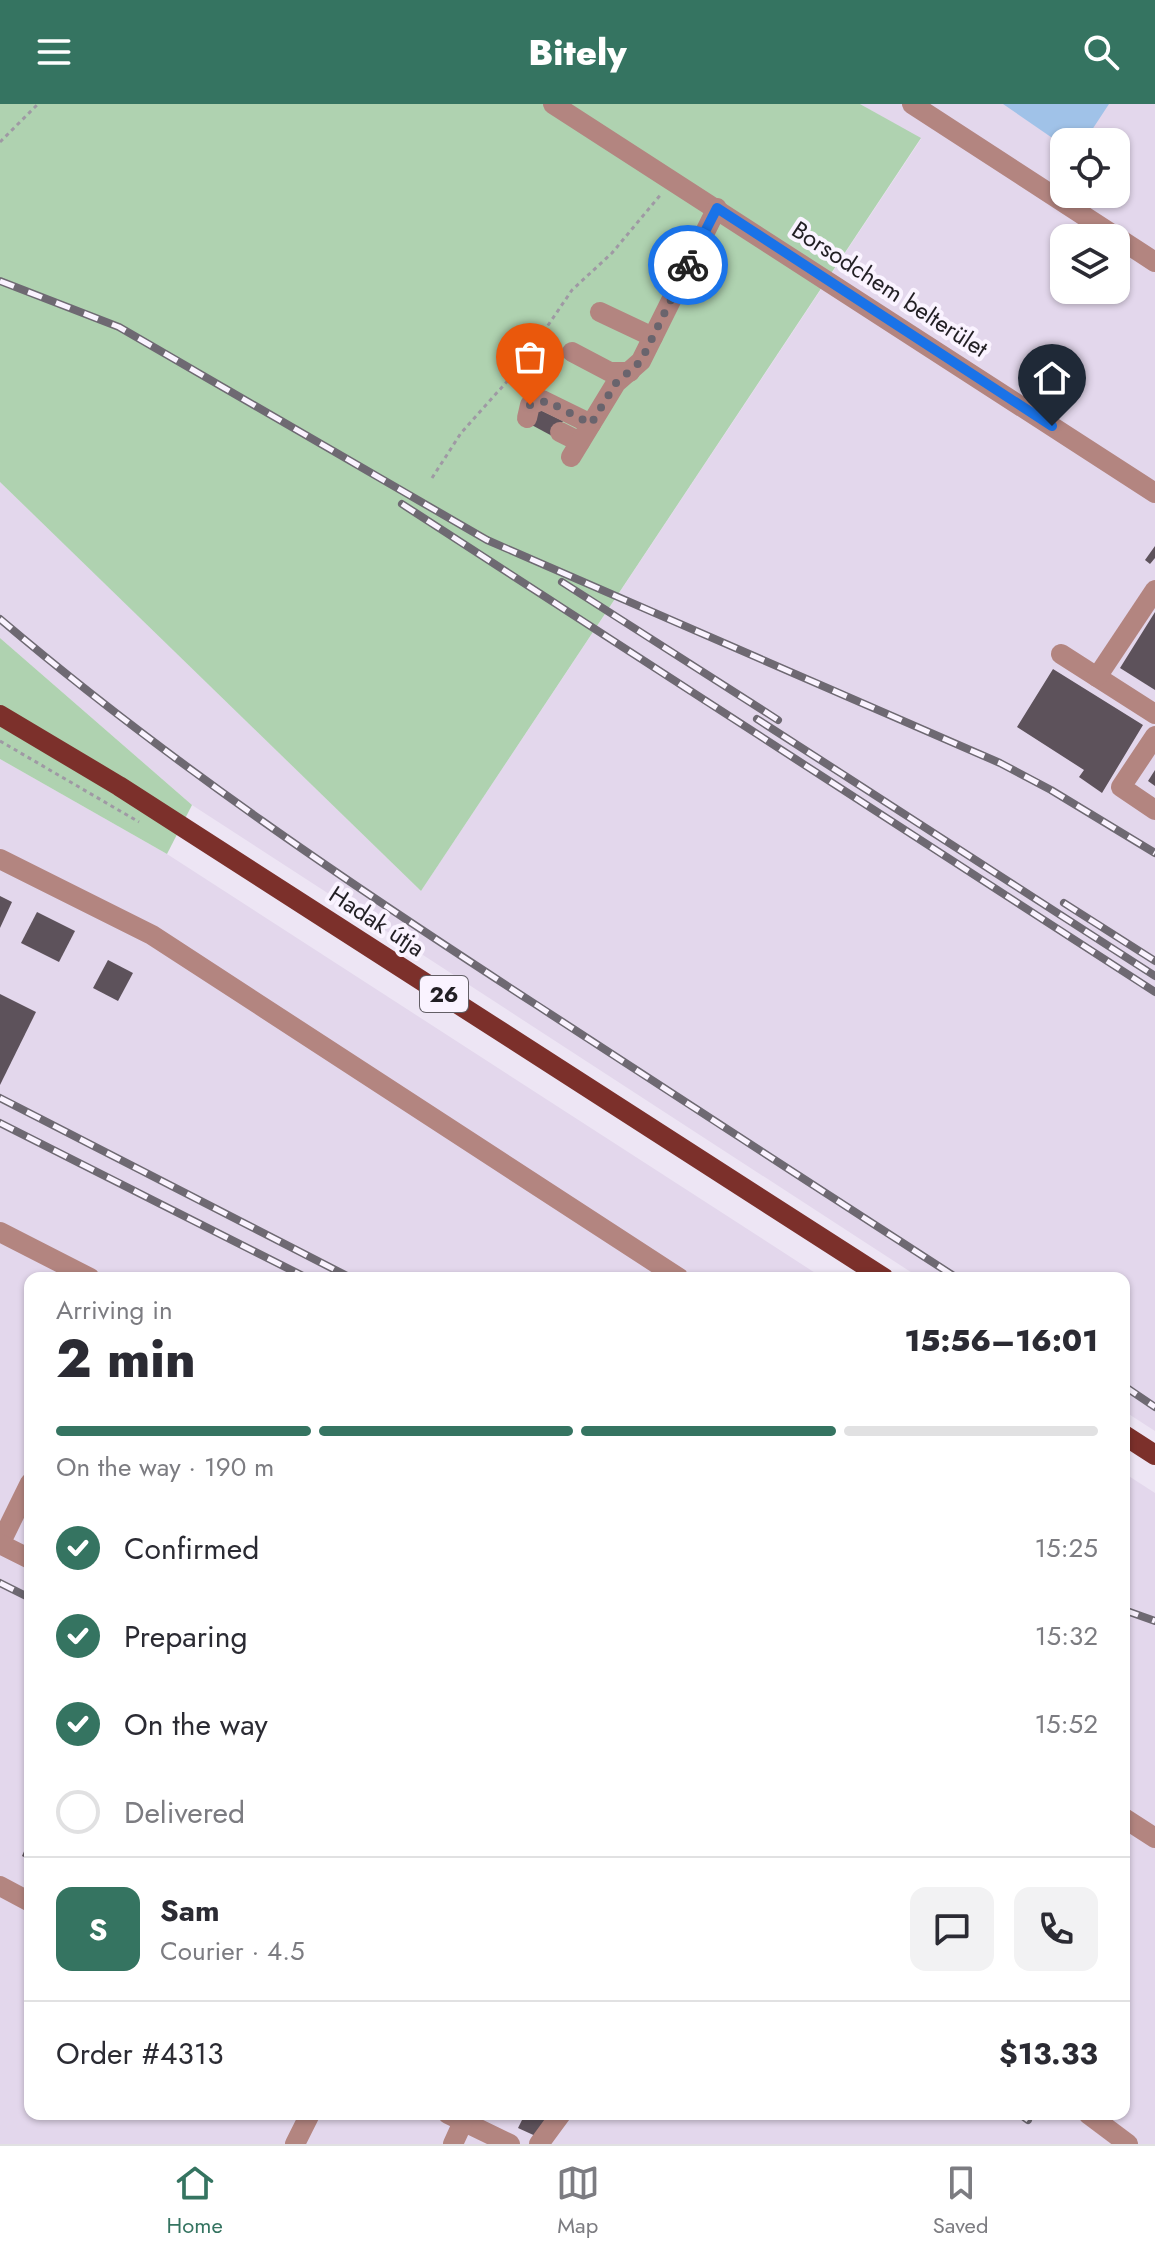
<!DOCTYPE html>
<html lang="en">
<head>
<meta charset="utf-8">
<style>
	body { margin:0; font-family:Jost,sans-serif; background:#f2f2f3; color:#2b2b33; height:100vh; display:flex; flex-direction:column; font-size:30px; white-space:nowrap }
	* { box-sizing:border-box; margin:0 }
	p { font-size:26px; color:#7c7c81 }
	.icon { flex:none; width:44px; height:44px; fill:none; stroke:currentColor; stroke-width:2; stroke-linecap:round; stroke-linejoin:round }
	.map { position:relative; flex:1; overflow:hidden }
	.side { position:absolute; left:24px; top:1168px; width:1106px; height:848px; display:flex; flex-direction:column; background:#fff; border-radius:16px; box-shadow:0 2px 6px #0004 }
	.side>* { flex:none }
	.fabs { position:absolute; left:1050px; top:24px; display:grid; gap:16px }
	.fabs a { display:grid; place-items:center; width:80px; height:80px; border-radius:16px; background:#fff; box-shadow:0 2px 6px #0004; font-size:40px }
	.pin { position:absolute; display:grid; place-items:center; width:68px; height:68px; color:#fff; margin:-82px -34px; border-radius:50% 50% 50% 0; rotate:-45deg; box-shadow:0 0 8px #0007 }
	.pin .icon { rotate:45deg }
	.courier { position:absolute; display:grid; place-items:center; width:80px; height:80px; margin:-40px; border:6px solid #1a73e8; border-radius:50%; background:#fff; color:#222; box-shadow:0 2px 10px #0007 }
	.overview em { font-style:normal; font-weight:800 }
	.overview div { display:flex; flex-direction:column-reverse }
	.overview { display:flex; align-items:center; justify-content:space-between; height:136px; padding:0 32px }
	h1 { font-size:52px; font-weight:800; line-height:60px }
	.bar { display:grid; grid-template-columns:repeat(4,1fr); gap:12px 8px; align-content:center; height:96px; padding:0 32px }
	.bar i { height:10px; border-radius:6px; background:#e1e1e2 }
	.bar .selected { background:#357461 }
	.bar p { grid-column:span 4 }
	.line { display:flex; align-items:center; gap:20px; padding:0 32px; border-top:2px solid #e1e1e2 }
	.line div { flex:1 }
	.round { display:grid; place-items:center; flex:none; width:84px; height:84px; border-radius:16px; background:#f2f2f3 }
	ol { padding:0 32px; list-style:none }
	li { display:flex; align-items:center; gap:24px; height:88px }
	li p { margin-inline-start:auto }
	li .icon { padding:8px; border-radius:50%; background:#357461; color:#fff; stroke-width:4 }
	li:last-child { color:#7c7c81 }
	li i { width:44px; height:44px; border:4px solid #e1e1e2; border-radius:50% }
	header { display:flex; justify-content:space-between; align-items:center; height:104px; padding:0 32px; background:#357461; color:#fff; font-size:36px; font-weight:800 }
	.tab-bar { display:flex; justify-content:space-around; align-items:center; height:112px; border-top:2px solid #e1e1e2; background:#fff; font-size:22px; color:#7c7c81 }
	.tab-bar a { display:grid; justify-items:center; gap:4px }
	.tab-bar .selected { color:#357461 }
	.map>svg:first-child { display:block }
	.built { fill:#e3d7ec; fill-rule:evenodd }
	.green { fill:#afd2b0 }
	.water { fill:#a0c2e8 }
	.building { fill:#5d525b }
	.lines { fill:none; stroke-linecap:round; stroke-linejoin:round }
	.path { stroke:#9f99a4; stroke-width:3; stroke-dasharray:4 4; stroke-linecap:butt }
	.minor { stroke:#b38580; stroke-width:20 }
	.major { stroke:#7c302b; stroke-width:20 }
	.rail-casing { stroke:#6e6972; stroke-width:8 }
	.rail { stroke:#faf3ff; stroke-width:5; stroke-dasharray:15; stroke-linecap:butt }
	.done { stroke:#69646d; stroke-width:8; stroke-dasharray:0 14.4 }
	.route { stroke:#1a73e8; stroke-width:10 }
	.labels { text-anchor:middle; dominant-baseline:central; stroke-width:8; stroke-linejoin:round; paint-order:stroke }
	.shield { fill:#faf3ff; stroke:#635f66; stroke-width:2 }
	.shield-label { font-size:22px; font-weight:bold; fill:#221f24 }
	.street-label { font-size:24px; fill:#221f24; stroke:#faf3ff }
</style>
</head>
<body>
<header><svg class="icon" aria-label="menu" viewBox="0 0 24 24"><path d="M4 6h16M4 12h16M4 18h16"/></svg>Bitely<svg class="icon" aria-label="search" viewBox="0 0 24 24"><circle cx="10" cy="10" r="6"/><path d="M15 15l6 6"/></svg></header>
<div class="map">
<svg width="1155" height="2040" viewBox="0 0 1155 2040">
	<rect width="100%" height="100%" fill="#ede5f4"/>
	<g class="built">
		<path d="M860,0H1155V1327L1124,1307V1174H920L192,701L0,534V378L421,787L921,35ZM1064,38H1116V90H1064ZM1064,134H1116V186H1064Z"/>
		<polygon points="0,655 167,750 823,1174 30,1174 30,2010 1124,2010 1124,1369 1155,1389 1155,2040 0,2040"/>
	</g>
	<g class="green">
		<polygon points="0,0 860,0 921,34 421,787 0,378"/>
		<polygon points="0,534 192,701 167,750 0,655"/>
	</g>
	<polygon class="water" points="1003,0 1109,0 1084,38 1064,38 1064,42"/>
	<g class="building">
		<polygon points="536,304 563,317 554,333 528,319"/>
		<polygon points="1155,442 1155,454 1150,460 1145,456"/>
		<polygon points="1155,508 1155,586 1120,564"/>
		<polygon points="1053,565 1143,621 1102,689 1079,673 1084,666 1017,623"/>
		<polygon points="1155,666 1155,682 1148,677"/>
		<polygon points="0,792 12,798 0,824"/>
		<polygon points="37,808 75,827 59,858 21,839"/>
		<polygon points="108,856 133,869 118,897 93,884"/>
		<polygon points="0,890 36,908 0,981"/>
		<polygon points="30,1734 30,1756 22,1752"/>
		<polygon points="525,2010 552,2010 540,2034 518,2024"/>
	</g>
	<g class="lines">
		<g class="path">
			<polyline points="0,38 38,0"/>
			<polyline points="432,374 461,329 519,264 572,186 612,149 662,89"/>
			<polyline points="0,637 139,718"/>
		</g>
		<g class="minor">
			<polyline points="553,0 1155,389"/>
			<polyline points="912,0 1155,158"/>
			<polyline points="600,208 653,233"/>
			<polyline points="572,248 610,268 630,268"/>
			<polyline points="527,314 530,301 542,296 591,320"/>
			<polyline points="560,328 580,338"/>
			<polyline points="571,353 616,279 641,257 717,104"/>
			<polyline points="1061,550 1155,610"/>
			<polyline points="1097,573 1155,486"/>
			<polyline points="1155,632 1121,683 1155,706"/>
			<polyline points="0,755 152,831 679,1174"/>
			<polyline points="0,1128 90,1174"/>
			<polyline points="0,1440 30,1379"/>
			<polyline points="0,1440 30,1455"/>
			<polyline points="1124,1714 1155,1734"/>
			<polyline points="0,1782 30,1798"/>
			<polyline points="448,2010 510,2040"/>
			<polyline points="1088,2010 1128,2040"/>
			<polyline points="295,2040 310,2010"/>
			<polyline points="453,2040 463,2018"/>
			<polyline points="539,2040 561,2010"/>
		</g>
		<g class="major">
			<polyline points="0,611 119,682 884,1174"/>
			<polyline points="1124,1331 1155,1351"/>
		</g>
		<g class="rail-casing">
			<g id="rail">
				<polyline points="0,177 119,223 487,436 1000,659 1051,686 1155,749"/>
				<polyline points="402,400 1155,888"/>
				<polyline points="562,478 778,616"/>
				<path d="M0,515C168,658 350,780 535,900C676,992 816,1083 957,1174"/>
				<polyline points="757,615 1155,872"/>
				<polyline points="1064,799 1155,857"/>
				<polyline points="0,994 351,1174"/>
				<polyline points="0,1019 307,1174"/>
				<polyline points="1124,1282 1155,1303"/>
				<polyline points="0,1479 30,1494"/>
				<polyline points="1124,1506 1155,1517"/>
				<polyline points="1020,2010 1028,2016"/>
			</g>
		</g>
		<use href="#rail" class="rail"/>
	</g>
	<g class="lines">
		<polyline class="done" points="530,301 547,297 591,320 616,279 641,257 688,161"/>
		<polyline class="route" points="688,161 717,104 1052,322"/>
	</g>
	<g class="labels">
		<rect class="shield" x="420" y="872" width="48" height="36" rx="6"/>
		<g class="shield-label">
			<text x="444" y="890">26</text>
		</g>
		<g class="street-label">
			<text transform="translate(890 185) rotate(33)">Borsodchem belterület</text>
			<text transform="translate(377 817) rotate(33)">Hadak útja</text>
		</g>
	</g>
</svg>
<div class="fabs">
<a><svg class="icon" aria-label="locate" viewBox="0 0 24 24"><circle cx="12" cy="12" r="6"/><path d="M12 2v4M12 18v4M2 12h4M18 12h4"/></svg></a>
<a><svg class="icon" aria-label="layers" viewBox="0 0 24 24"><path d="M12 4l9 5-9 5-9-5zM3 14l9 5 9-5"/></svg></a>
</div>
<div class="pin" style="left:530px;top:301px;background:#ea580c"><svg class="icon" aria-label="bag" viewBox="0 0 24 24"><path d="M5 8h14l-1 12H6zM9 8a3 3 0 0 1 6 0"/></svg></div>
<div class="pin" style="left:1052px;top:322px;background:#1f2937"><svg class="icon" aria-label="home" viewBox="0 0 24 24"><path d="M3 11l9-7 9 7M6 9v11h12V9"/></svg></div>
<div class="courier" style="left:688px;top:161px"><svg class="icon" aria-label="bike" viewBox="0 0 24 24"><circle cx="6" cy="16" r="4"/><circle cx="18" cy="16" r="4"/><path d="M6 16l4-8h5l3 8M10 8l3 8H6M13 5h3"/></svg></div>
<section class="side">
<div class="overview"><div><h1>2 min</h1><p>Arriving in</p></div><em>15:56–16:01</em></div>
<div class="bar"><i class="selected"></i><i class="selected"></i><i class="selected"></i><i></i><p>On the way · 190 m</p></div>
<ol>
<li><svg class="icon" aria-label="check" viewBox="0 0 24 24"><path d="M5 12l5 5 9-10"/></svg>Confirmed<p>15:25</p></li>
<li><svg class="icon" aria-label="check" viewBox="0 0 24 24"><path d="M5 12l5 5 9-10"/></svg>Preparing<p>15:32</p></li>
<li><svg class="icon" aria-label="check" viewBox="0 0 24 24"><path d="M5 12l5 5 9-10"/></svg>On the way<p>15:52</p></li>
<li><i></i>Delivered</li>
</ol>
<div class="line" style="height:144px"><b class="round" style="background:#357461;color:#fff">S</b><div><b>Sam</b><p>Courier · 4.5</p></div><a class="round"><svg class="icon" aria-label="chat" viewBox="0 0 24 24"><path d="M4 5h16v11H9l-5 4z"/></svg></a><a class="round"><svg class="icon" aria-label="phone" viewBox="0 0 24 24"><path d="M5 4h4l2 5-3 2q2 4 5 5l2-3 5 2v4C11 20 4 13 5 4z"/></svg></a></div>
<div class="line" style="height:104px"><div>Order #4313</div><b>$13.33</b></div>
</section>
</div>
<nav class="tab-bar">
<a class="selected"><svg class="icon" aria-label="home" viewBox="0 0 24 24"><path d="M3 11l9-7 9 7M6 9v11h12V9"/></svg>Home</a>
<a><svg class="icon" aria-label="map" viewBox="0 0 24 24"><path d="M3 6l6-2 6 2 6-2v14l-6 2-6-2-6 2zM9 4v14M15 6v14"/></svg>Map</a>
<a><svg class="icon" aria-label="saved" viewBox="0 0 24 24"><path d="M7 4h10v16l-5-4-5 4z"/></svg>Saved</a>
</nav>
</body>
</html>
